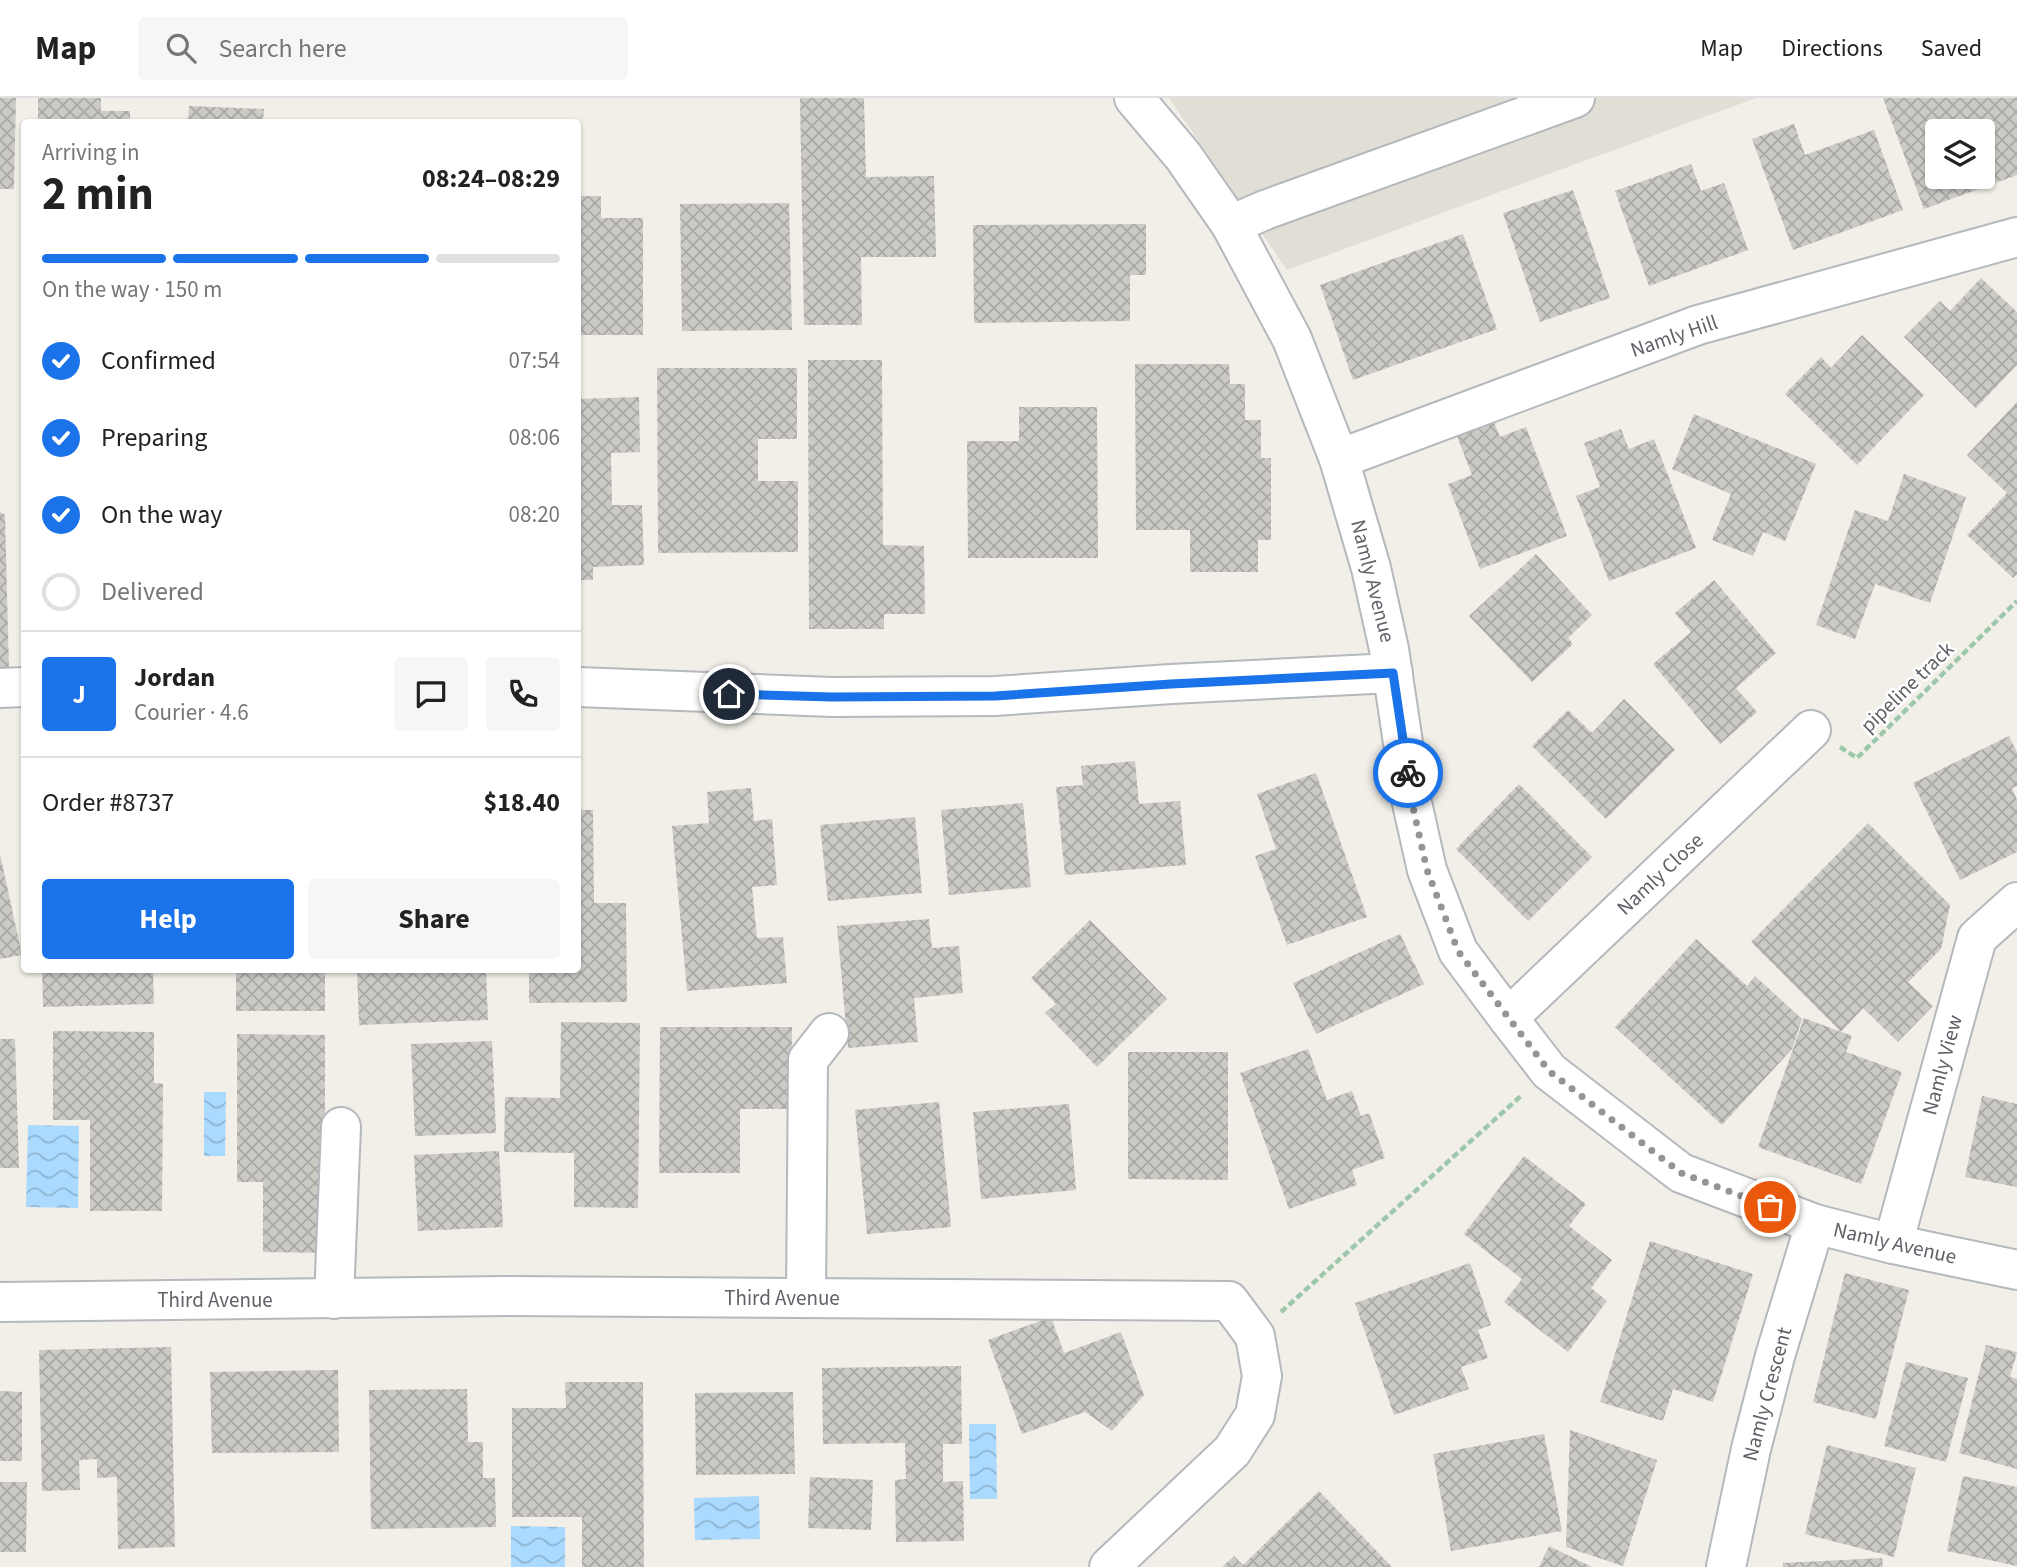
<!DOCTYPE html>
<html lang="en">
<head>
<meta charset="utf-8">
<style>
	body { margin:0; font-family:"Source Sans 3",sans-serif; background:#f6f6f6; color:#222; height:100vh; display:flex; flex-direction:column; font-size:26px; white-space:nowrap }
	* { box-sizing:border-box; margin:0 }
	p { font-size:23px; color:#767676 }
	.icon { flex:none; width:38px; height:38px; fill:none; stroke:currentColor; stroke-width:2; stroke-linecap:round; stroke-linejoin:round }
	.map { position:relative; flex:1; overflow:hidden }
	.sheet { position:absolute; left:21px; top:21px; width:560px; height:854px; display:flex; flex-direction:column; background:#fff; border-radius:7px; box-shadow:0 2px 5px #0004 }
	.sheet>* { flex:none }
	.fabs { position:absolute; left:1925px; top:21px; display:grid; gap:14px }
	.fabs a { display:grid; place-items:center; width:70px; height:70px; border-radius:7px; background:#fff; box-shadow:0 2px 5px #0004; font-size:35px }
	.pin { position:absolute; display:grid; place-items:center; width:60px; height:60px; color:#fff; margin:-30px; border:4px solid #fff; border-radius:50%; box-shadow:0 2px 7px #0007 }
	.courier { position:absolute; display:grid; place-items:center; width:70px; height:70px; margin:-35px; border:5px solid #1a73e8; border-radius:50%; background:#fff; color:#222; box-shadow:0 2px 9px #0007 }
	.overview em { font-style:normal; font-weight:700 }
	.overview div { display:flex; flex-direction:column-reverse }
	.overview { display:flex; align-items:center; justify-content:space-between; height:119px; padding:0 21px }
	h1 { font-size:46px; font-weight:700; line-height:52px }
	.bar { display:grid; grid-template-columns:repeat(4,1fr); gap:10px 7px; align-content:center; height:84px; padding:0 21px }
	.bar i { height:9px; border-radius:5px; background:#e0e0e0 }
	.bar .selected { background:#1a73e8 }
	.bar p { grid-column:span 4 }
	.line { display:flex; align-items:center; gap:18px; padding:0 21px; border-top:2px solid #e0e0e0 }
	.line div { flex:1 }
	.round { display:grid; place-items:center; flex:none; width:74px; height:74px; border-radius:7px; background:#f6f6f6 }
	ol { padding:0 21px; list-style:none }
	li { display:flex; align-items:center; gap:21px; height:77px }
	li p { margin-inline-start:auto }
	li .icon { padding:7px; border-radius:50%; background:#1a73e8; color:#fff; stroke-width:4 }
	li:last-child { color:#767676 }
	li i { width:38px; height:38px; border:4px solid #e0e0e0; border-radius:50% }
	.action { display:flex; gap:14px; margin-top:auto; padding:14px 21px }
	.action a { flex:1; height:80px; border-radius:7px; background:#1a73e8; color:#fff; font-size:28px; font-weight:700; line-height:80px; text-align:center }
	.action a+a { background:#f6f6f6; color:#222 }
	header { display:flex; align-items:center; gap:42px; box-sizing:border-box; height:98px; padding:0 35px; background:#fff; border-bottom:2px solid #e0e0e0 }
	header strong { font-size:33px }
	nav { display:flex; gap:38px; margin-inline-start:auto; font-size:24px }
	.search { width:490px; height:63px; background:#f6f6f6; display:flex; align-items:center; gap:18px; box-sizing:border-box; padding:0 24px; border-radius:7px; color:#767676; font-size:26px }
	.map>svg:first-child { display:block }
	.education { fill:#e1ded6 }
	.water { fill:url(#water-waves) }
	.building { fill:url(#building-cross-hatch); fill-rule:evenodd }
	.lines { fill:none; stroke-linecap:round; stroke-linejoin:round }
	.minor-casing { stroke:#b5b8bc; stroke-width:42 }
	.path { stroke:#9cc7a9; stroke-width:4.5; stroke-dasharray:7 3.5; stroke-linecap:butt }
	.minor { stroke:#fff; stroke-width:38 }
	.done { stroke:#929495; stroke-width:7; stroke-dasharray:0 12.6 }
	.route { stroke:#1a73e8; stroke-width:9 }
	.labels { text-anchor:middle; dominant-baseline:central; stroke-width:5; stroke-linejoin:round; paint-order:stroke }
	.street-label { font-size:21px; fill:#5f6368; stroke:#fff }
</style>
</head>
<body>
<header>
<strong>Map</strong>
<div class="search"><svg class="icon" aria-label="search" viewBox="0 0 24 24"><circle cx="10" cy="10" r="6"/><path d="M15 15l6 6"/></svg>Search here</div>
<nav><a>Map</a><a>Directions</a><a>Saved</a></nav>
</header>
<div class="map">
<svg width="2017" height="1469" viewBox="0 0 2017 1469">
	<defs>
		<pattern id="water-waves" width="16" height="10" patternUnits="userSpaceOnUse" patternTransform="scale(1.75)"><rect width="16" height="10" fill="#aadaff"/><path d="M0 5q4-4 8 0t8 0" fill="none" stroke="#8eb4d2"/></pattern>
		<pattern id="building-cross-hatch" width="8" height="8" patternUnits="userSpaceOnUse" patternTransform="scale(1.75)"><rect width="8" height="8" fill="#cccac5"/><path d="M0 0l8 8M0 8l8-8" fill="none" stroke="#a9a8a4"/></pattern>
	</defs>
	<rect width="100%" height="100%" fill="#f1efe8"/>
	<polygon class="education" points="1169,0 1756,0 1287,172"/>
	<g class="water">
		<polygon points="204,994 226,994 225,1058 204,1058"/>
		<polygon points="28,1027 79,1028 78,1110 26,1109"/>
		<polygon points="969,1326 996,1326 997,1401 970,1401"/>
		<polygon points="759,1398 760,1441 695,1442 694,1400"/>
		<polygon points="511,1428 565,1429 565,1469 511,1469"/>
	</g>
	<g class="building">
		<polygon points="0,0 16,0 14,91 0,91"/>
		<polygon points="38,0 101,0 101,13 130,13 130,24 38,24"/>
		<polygon points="800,0 864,0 866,79 934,78 936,159 861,159 862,227 804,227"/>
		<path d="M1883,0H2017V77L1924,111ZM1937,33H1983V79H1937Z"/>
		<polygon points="189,8 264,11 263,24 188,24"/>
		<polygon points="1794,26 1805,57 1874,32 1903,112 1793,152 1752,41"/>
		<polygon points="1691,66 1701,93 1724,85 1748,152 1649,188 1615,93"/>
		<polygon points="1573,92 1610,200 1540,224 1503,115"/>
		<polygon points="578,98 601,98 601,120 643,120 643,237 578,237"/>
		<polygon points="789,105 792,232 682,233 680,106"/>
		<polygon points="1146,126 1146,177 1130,177 1130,223 974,225 973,127"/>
		<polygon points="1463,136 1497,231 1353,282 1320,187"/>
		<polygon points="1981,180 2017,214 2017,267 1976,310 1904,239 1940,203 1950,213"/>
		<polygon points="1862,237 1924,297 1857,367 1785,296 1821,259 1831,270"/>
		<polygon points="808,262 882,262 883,447 924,448 925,516 884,516 884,531 809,531"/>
		<polygon points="1135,266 1229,266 1230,286 1245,286 1245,322 1261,322 1261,360 1271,360 1271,442 1258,442 1258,474 1190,474 1190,432 1136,432"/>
		<polygon points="657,270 797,270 797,341 758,341 758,383 798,383 798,454 658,455"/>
		<polygon points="639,299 640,354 611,355 612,407 642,407 644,467 593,469 593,482 578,482 578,301"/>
		<polygon points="2017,304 2017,476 2013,480 1967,437 2007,395 1967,357"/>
		<polygon points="1019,309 1097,309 1098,460 968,460 967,343 1019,343"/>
		<polygon points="1694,316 1816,366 1785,443 1763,434 1753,458 1712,442 1731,396 1672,371"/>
		<polygon points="1492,319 1500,339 1526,329 1567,438 1480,471 1448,386 1472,377 1455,333"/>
		<polygon points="1621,331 1629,351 1654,341 1696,450 1609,483 1576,398 1600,389 1584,345"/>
		<polygon points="1904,376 1966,399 1930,505 1875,486 1855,541 1816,527 1855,412 1888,423"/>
		<polygon points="0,414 5,417 9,572 0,573"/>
		<polygon points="1536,456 1592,517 1568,540 1573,546 1532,584 1469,518"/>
		<polygon points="1714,482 1776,555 1736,590 1757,614 1720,646 1653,566 1691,534 1675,515"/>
		<polygon points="1624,601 1675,652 1606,721 1532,648 1568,612 1592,635"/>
		<polygon points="2009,638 2017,654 2017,688 2012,690 2017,702 2017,754 1960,782 1913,685"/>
		<polygon points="1135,663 1139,706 1180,703 1186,767 1065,777 1056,689 1083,687 1081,668"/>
		<polygon points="1316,675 1367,819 1287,847 1255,758 1276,751 1257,696"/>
		<polygon points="1519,686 1592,759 1528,823 1456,751"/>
		<polygon points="751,690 754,723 772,721 777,787 752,789 757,840 783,839 787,885 687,893 672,728 709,725 707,694"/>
		<polygon points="1023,705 1031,789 949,797 941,712"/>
		<polygon points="578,712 593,712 594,805 626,805 627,904 529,905 529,872 578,872"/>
		<polygon points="915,719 922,795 828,803 820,727"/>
		<polygon points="1868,725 1950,807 1941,851 1908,884 1933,908 1898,944 1863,910 1841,934 1751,844"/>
		<polygon points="0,756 22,857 0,861"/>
		<polygon points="929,821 932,850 959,848 963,895 914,900 918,944 848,950 837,828"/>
		<polygon points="1090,822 1167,901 1097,969 1045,915 1056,906 1031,880"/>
		<polygon points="1400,836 1424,886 1316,936 1293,885"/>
		<polygon points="1696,841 1747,888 1755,878 1802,921 1792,951 1722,1027 1615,929"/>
		<polygon points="42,872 153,872 154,906 43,909"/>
		<rect x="236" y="872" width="89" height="41"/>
		<polygon points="357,872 486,872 488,922 359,927"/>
		<polygon points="1804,920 1852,938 1846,954 1902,974 1861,1086 1758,1049"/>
		<polygon points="561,924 640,925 638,1110 574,1109 574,1055 504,1054 505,999 560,1000"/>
		<polygon points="660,929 792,929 791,1011 740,1011 740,1075 659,1075"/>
		<polygon points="53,933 154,934 154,985 163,986 162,1113 90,1113 90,1022 53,1022"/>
		<polygon points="237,936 325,937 325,1155 263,1154 263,1084 237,1084"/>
		<polygon points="0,941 15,941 19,1070 0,1070"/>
		<polygon points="492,943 496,1035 415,1038 411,946"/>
		<polygon points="1308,951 1327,1002 1352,993 1361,1018 1369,1015 1385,1060 1352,1072 1357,1087 1289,1111 1240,975"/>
		<polygon points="1128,954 1228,954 1228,1082 1128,1081"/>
		<polygon points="1982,998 2017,1006 2017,1089 1965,1079"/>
		<polygon points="939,1004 951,1129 867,1136 855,1012"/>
		<polygon points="1069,1006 1076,1092 981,1101 973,1014"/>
		<polygon points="499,1053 503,1129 418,1133 414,1057"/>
		<polygon points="1524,1058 1586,1106 1569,1128 1612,1162 1591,1190 1607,1203 1568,1254 1504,1204 1522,1181 1464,1136"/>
		<polygon points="1650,1143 1753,1176 1713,1304 1673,1291 1663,1323 1600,1304"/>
		<polygon points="1470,1165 1491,1227 1478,1232 1488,1260 1461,1269 1469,1291 1394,1317 1355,1205"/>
		<polygon points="1845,1175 1909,1192 1876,1321 1813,1304"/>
		<polygon points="1051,1219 1064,1255 1121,1234 1144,1297 1112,1333 1085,1314 1022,1336 988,1242"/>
		<polygon points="1986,1247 2017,1254 2010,1279 2017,1281 2017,1371 1959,1355"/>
		<polygon points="171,1249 175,1449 118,1451 117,1379 97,1380 97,1361 79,1362 80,1392 42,1393 39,1252"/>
		<polygon points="1906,1264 1968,1280 1946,1364 1884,1348"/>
		<polygon points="961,1268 962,1346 943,1346 943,1384 963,1383 964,1443 896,1444 895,1382 906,1381 905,1345 823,1346 822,1270"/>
		<polygon points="338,1272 339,1354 212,1355 210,1274"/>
		<polygon points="565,1284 643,1284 644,1469 582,1469 582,1419 512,1419 512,1310 566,1310"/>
		<polygon points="467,1291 468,1344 483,1344 483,1380 495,1380 496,1429 371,1431 369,1292"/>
		<polygon points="0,1293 22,1294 22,1363 0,1363"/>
		<polygon points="793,1294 795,1376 696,1377 695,1295"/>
		<polygon points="1570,1332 1657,1362 1623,1468 1566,1449"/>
		<polygon points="1544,1336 1562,1433 1451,1453 1433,1356"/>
		<polygon points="1827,1347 1916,1370 1894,1459 1805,1436"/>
		<polygon points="1963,1378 2017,1389 2017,1468 1947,1453"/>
		<polygon points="810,1379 873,1382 871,1432 808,1430"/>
		<polygon points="0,1384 27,1384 26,1454 0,1454"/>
		<polygon points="1319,1393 1392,1469 1222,1469 1234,1458 1243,1467"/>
		<polygon points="1549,1448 1592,1469 1539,1469"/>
		<polygon points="1882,1460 1883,1469 1783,1469 1783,1465"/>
	</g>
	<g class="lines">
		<g class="minor-casing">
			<g id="minor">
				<polyline points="1134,0 1183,58 1231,127 1292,241 1339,361 1371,470 1389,551 1412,705 1427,772 1458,853 1508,920 1549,973 1681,1075 1815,1126 1893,1146 2017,1172"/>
				<polyline points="1231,127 1265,112 1575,0"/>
				<polyline points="1339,361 1698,227 2017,139"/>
				<polyline points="578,589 832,599 995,598 1171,586 1393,575"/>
				<polyline points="0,590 24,589"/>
				<polyline points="1508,920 1811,632"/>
				<polyline points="1893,1146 1977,840 2017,804"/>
				<polyline points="806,1200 808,962 829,935"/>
				<polyline points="334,1201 341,1029"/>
				<polyline points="0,1204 507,1198 1229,1203 1255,1238 1262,1278 1255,1317 1232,1353 1109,1469"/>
				<polyline points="1726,1469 1751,1351 1775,1258 1815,1126"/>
			</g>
		</g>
		<g class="path">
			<polyline points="1840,649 1857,660 2017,503"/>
			<polyline points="1281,1214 1522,997"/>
		</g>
		<use href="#minor" class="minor"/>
	</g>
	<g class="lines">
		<polyline class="done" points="1408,675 1412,705 1427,772 1458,853 1549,973 1681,1075 1770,1109"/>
		<polyline class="route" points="729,596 832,599 995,598 1171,586 1393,575 1408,675"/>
	</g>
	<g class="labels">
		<g class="street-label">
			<text transform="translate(1674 238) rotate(-19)">Namly Hill</text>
			<text transform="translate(1373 483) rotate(76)">Namly Avenue</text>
			<text transform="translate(1907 589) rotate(-44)">pipeline track</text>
			<text transform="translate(1660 776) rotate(-43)">Namly Close</text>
			<text transform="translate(1942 967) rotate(-75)">Namly View</text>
			<text transform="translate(1895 1145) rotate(13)">Namly Avenue</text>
			<text x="782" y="1200">Third Avenue</text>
			<text x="215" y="1202">Third Avenue</text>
			<text transform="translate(1767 1296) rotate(-75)">Namly Crescent</text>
		</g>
	</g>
</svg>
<div class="fabs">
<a><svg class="icon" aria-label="layers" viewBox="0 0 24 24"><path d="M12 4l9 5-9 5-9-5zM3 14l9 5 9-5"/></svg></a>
</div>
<div class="pin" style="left:1770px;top:1109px;background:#ea580c"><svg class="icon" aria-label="bag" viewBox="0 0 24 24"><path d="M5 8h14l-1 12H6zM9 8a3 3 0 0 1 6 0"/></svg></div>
<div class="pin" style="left:729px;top:596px;background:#1f2937"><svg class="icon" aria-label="home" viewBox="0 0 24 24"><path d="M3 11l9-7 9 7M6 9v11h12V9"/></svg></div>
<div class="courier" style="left:1408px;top:675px"><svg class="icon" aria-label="bike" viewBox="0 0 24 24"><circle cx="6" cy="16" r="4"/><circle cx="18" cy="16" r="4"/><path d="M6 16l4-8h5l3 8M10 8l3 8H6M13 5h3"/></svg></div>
<section class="sheet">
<div class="overview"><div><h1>2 min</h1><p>Arriving in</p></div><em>08:24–08:29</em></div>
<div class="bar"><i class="selected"></i><i class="selected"></i><i class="selected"></i><i></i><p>On the way · 150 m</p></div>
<ol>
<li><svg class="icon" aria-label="check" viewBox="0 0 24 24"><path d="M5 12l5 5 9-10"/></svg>Confirmed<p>07:54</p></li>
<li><svg class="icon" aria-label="check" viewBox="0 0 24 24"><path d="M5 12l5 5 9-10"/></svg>Preparing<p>08:06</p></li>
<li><svg class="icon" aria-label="check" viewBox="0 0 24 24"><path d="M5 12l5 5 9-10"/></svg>On the way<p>08:20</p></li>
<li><i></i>Delivered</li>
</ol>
<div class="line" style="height:126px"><b class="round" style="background:#1a73e8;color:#fff">J</b><div><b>Jordan</b><p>Courier · 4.6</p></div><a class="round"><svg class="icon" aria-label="chat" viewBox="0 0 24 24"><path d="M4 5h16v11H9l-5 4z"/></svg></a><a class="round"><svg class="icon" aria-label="phone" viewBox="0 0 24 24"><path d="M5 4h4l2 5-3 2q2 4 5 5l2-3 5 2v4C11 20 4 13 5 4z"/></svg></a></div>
<div class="line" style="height:91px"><div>Order #8737</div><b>$18.40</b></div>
<div class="action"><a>Help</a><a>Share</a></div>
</section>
</div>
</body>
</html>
